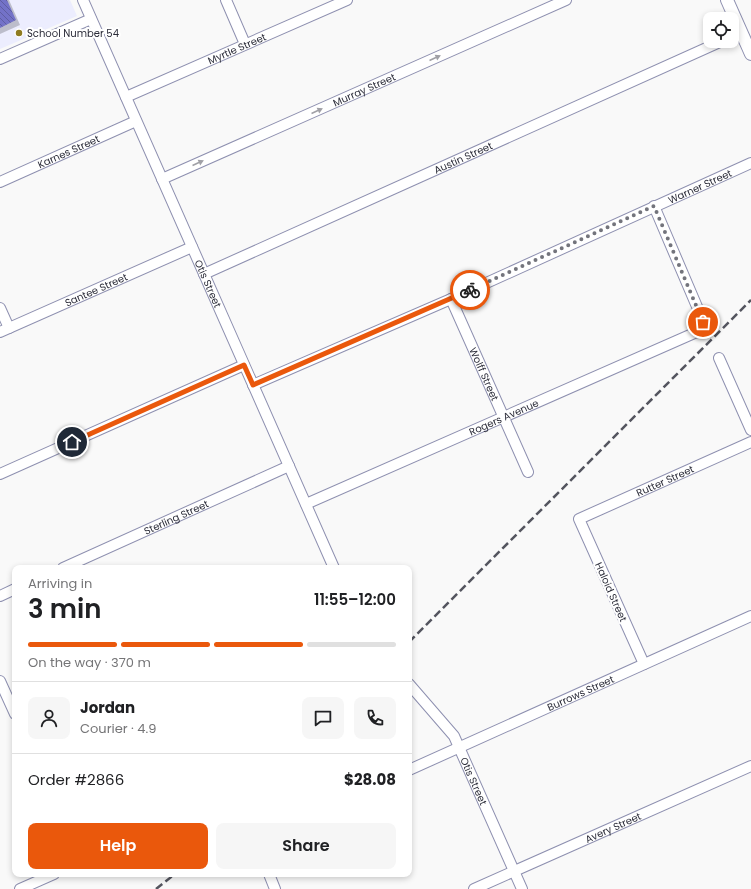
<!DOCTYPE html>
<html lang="en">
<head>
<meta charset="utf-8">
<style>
	body { margin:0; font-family:Poppins,sans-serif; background:#f6f6f6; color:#202124; height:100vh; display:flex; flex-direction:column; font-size:15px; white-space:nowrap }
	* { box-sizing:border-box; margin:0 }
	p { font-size:13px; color:#757577 }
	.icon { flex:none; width:22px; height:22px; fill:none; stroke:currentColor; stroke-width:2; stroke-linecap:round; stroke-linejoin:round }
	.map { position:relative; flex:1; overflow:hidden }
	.details { position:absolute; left:12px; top:565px; width:400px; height:312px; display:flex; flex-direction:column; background:#fff; border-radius:8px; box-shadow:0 2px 6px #0003 }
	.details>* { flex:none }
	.tools { position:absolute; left:703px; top:12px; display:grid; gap:8px }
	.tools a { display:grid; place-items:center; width:36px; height:36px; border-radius:8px; background:#fff; box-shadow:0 2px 6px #0003; font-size:20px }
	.pin { position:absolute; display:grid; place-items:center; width:34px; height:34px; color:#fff; margin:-17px; border:2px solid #fff; border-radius:50%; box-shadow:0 1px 4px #0007 }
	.courier { position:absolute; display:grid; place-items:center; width:40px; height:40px; margin:-20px; border:3px solid #ea580c; border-radius:50%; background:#fff; color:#222; box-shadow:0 1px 5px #0007 }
	.overview em { font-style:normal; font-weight:600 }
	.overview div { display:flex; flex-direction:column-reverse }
	.overview { display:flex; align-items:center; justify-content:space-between; height:68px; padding:0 16px }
	h1 { font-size:26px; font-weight:600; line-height:30px }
	.bar { display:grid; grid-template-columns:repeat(4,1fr); gap:6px 4px; align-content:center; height:48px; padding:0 16px }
	.bar i { height:5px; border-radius:3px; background:#e0e0e0 }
	.bar .on { background:#ea580c }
	.bar p { grid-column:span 4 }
	.line { display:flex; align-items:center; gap:10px; padding:0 16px; border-top:1px solid #e0e0e0 }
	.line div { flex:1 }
	.round { display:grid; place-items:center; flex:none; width:42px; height:42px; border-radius:8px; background:#f6f6f6 }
	.button { display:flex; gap:8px; margin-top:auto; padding:8px 16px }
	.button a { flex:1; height:46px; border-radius:8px; background:#ea580c; color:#fff; font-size:16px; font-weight:600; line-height:46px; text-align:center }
	.button a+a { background:#f6f6f6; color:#202124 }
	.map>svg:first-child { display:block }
	.built { fill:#ecedfe }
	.shadow { fill:#0003 }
	.building { fill:url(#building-back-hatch) }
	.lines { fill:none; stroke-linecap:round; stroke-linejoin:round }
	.minor-casing { stroke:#8e90b0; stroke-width:12 }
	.major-casing { stroke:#8e90b0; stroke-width:14 }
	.minor { stroke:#fff; stroke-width:10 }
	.major { stroke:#fff; stroke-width:12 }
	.rail { stroke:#54555f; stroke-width:2.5; stroke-dasharray:8 4; stroke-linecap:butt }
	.oneway { fill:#a0a0a6 }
	.done { stroke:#73747c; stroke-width:4; stroke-dasharray:0 7.2 }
	.route { stroke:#ea580c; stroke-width:5 }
	.poi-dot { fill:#8f7b21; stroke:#fff; stroke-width:1.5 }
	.labels { text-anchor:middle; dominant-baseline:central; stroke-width:4; stroke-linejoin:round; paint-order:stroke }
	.poi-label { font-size:10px; fill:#2b2c39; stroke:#fff; text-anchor:start }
	.street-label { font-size:10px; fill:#2b2c39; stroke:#fff }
</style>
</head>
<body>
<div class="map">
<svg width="751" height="889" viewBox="0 0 751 889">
	<defs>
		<pattern id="building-back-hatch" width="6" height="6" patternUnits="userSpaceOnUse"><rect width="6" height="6" fill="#7372c8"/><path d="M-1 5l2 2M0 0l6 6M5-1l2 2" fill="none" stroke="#5f5ea3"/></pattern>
	</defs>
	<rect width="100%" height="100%" fill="#f9f9f9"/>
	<polygon class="built" points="0,0 70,0 77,16 0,49"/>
	<polygon class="shadow" points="0,0 9,0 20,25 0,34"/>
	<polygon class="building" points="0,0 7,0 16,20 0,28"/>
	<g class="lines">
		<g class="minor-casing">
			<g id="minor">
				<path id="s1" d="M83,0L334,568"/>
				<polyline points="226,0 245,44"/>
				<polyline points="732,36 741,32"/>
				<polyline points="0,59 91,19"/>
				<path id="s2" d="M126,97L347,0"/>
				<path id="s3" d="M162,179L566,0"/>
				<path id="s4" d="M0,182L136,121"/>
				<path id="s5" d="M204,274L722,41"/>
				<path id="s6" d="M451,299L528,472"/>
				<polyline points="0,308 9,328"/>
				<path id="s7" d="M0,332L192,247"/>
				<polyline points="719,358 751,430"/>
				<path id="s8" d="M253,385L451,299L751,163"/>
				<polyline points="0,474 244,365"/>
				<path id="s9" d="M306,504L699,331L702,326L701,316L654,206"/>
				<path id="s10" d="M63,568L289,466"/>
				<polyline points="0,596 15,589"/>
				<path id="s11" d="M644,664L579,519L751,442"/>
				<polyline points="0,681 15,714"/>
				<path id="s12" d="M409,684L454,736L522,889"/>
				<path id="s13" d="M409,770L751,616"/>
				<polyline points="269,874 275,889"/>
				<polyline points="20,889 54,874"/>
				<path id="s14" d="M474,889L751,766"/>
			</g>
		</g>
		<g class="major-casing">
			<polyline id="major" points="727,0 751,54"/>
		</g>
		<use href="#minor" class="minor"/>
		<use href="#major" class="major"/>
		<g class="rail">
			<polyline points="409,642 751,300"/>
			<polyline points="156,889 175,874"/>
		</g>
	</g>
	<defs><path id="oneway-solid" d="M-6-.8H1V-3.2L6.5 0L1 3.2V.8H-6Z"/></defs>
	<g class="oneway">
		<use href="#oneway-solid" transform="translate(435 58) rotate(-24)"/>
		<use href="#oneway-solid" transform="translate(317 111) rotate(-24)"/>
		<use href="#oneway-solid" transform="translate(198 163) rotate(-24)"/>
	</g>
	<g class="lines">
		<polyline class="done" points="470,290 654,206 703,322"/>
		<polyline class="route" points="72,442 244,365 253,385 470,290"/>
	</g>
	<circle class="poi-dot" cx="19" cy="33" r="4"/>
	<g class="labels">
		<g class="poi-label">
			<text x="27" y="33">School Number 54</text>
		</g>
		<g class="street-label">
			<text stroke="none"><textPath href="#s2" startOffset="121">Myrtle Street</textPath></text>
			<text stroke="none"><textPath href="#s3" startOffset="221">Murray Street</textPath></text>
			<text stroke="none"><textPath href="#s4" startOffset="75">Karnes Street</textPath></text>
			<text stroke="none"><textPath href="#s5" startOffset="284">Austin Street</textPath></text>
			<text stroke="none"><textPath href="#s8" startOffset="489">Warner Street</textPath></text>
			<text stroke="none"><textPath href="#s1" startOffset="310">Otis Street</textPath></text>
			<text stroke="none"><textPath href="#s7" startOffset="105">Santee Street</textPath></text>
			<text stroke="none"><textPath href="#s6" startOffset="82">Wolff Street</textPath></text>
			<text stroke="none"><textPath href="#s9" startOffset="216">Rogers Avenue</textPath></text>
			<text stroke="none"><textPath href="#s11" startOffset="253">Rutter Street</textPath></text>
			<text stroke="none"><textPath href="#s10" startOffset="124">Sterling Street</textPath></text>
			<text transform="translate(611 592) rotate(66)">Haloid Street</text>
			<text stroke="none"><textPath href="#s13" startOffset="188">Burrows Street</textPath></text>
			<text stroke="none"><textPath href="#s12" startOffset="118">Otis Street</textPath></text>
			<text stroke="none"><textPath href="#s14" startOffset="152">Avery Street</textPath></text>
		</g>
	</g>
</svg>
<div class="tools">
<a><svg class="icon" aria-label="locate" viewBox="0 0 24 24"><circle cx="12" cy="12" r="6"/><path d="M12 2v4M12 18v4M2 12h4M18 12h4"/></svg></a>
</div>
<div class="pin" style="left:703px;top:322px;background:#ea580c"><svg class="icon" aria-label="bag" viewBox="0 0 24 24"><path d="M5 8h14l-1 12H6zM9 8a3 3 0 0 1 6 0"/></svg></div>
<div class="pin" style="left:72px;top:442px;background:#1f2937"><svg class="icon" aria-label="home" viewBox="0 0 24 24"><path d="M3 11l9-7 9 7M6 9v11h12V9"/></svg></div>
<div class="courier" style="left:470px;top:290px"><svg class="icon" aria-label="bike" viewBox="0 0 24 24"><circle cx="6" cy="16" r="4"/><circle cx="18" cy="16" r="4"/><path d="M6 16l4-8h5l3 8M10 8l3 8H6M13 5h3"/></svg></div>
<section class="details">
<div class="overview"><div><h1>3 min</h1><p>Arriving in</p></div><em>11:55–12:00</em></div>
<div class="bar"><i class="on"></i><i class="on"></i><i class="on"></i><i></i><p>On the way · 370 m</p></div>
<div class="line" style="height:72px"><a class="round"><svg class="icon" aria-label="person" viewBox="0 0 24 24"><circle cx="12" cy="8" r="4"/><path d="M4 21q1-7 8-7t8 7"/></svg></a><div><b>Jordan</b><p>Courier · 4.9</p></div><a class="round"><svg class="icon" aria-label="chat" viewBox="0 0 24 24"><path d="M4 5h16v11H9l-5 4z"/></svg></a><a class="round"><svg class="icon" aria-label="phone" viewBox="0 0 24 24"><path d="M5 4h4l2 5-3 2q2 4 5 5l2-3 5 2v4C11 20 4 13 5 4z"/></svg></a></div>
<div class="line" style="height:52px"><div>Order #2866</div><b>$28.08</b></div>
<div class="button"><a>Help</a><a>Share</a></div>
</section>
</div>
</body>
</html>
